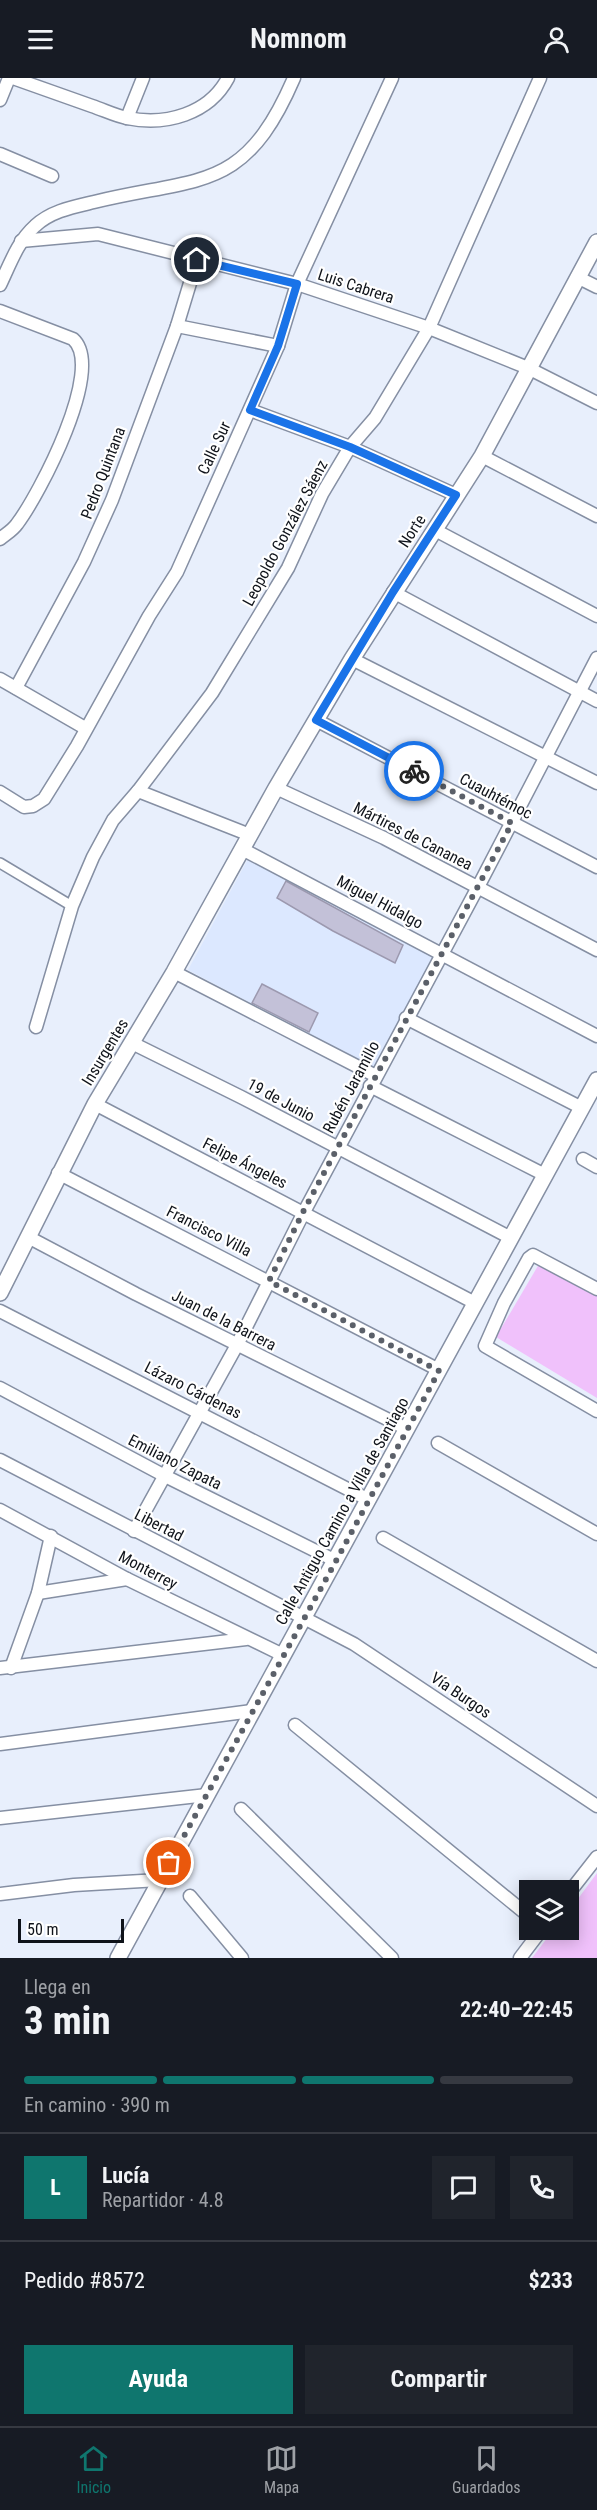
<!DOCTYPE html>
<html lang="es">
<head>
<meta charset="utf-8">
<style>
	body { margin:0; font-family:"Roboto Condensed",sans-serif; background:#20242c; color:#f1f3f6; height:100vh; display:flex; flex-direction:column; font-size:22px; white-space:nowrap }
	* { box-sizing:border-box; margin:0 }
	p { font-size:20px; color:#9ea1a6 }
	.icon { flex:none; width:33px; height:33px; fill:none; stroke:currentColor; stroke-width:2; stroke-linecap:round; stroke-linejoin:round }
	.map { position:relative; height:1880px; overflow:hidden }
	.panel { display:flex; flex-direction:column; background:#171b24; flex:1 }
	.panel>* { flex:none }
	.tools { position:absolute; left:519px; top:1802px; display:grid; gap:12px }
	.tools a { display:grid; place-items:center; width:60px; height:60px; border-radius:0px; background:#171b24; box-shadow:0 3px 15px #0003; font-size:30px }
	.scale { position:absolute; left:18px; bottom:15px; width:106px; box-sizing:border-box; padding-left:6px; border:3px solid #0f131a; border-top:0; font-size:16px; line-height:21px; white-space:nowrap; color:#0f131a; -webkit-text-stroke:4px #fff; paint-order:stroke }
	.pin { position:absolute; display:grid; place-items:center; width:51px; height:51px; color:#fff; margin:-26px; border:3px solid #fff; border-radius:50%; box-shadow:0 2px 6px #0007 }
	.courier { position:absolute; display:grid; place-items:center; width:60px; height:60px; margin:-30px; border:4px solid #1a73e8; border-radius:50%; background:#fff; color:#222; box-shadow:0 2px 8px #0007 }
	.headline em { font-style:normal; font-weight:700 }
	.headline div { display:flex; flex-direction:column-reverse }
	.headline { display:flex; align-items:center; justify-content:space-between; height:102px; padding:0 24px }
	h1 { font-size:39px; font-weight:700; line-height:45px }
	.bar { display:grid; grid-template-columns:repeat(4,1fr); gap:9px 6px; align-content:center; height:72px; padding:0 24px }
	.bar i { height:8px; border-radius:4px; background:#363941 }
	.bar .current { background:#0f766e }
	.bar p { grid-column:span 4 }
	.line { display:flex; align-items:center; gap:15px; padding:0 24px; border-top:2px solid #363941 }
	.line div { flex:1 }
	.round { display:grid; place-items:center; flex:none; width:63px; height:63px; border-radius:0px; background:#20242c }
	.action { display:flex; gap:12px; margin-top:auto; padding:12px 24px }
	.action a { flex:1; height:69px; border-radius:0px; background:#0f766e; color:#fff; font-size:24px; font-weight:700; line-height:69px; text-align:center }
	.action a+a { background:#20242c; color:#f1f3f6 }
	header { display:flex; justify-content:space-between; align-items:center; height:78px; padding:0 24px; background:#171b24; font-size:27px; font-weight:700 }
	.tab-bar { display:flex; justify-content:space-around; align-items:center; height:84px; border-top:2px solid #363941; background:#171b24; font-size:16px; color:#9ea1a6 }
	.tab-bar a { display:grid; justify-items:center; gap:3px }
	.tab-bar .current { color:#0f766e }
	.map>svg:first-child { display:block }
	.built { fill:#dce8ff }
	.green { fill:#f0c1fb }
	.building { fill:#c3c1d8; stroke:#9c99af; stroke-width:1.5 }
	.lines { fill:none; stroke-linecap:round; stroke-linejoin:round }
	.pedestrian-casing { stroke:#858fa3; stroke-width:12 }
	.minor-casing { stroke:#858fa3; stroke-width:15 }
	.tertiary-casing { stroke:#858fa3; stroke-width:18 }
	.pedestrian { stroke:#fff; stroke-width:9 }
	.minor { stroke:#fff; stroke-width:12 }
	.tertiary { stroke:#fff; stroke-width:15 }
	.done { stroke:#5b6069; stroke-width:6; stroke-dasharray:0 10.8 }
	.route { stroke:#1a73e8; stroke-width:8 }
	.labels { text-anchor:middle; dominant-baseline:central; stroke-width:4.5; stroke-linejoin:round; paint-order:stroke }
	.street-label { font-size:16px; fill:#0f131a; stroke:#fff }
</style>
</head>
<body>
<header><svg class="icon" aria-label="menu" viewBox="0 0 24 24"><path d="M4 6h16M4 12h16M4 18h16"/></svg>Nomnom<svg class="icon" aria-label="person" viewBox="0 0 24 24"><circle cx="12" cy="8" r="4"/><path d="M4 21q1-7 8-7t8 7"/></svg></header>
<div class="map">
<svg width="597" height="1880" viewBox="0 0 597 1880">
	<rect width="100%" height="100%" fill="#e8effc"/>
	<polygon class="built" points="249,779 435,879 375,990 188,892"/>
	<g class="green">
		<polygon points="542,1181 597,1214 597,1320 496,1259"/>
		<polygon points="597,1795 597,1880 532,1880 554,1851 568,1851 569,1833"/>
	</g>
	<g class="building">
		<polygon points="286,803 403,867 395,885 333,853 277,820"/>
		<polygon points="262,906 318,935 309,954 252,925"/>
	</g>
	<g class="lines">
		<g class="pedestrian-casing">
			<polyline id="pedestrian" points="0,785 72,828"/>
		</g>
		<g class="minor-casing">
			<g id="minor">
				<path d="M13,0C39,9 66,19 92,28C104,32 116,38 127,40C166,48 209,36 228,0"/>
				<polyline points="0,22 9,0"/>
				<polyline points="127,40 143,0"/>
				<polyline points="0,76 52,98"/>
				<polyline points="21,163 98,156 297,206 429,250 528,290 597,325"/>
				<polyline points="577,199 597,209"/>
				<path d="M0,207C10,186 18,163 35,148C51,133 73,129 94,124C200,98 244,116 294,0"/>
				<path d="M0,233L73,261C106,290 39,417 17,446C13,452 6,456 0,461"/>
				<polyline points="177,248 278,268"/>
				<polyline points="250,332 350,369 456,417"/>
				<polyline points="482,378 597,438"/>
				<polyline points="435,452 597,538"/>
				<polyline points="393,514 597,623"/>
				<polyline points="352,581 597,705"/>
				<polyline points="0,601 85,650"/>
				<polyline points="16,610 84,484 112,422 177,248 197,182"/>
				<polyline points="316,642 597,789"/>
				<polyline points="276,710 384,760 597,872"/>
				<polyline points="138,713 250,757"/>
				<polyline points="0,714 24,729 33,728 44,721 77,668 149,538 177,494 278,268 297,206 392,0"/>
				<polyline points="242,771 597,958"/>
				<polyline points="174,894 376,998"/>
				<polyline points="406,940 582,1030"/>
				<polyline points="36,949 72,828 93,779 113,742 138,713 212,615 288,490 322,416 350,369 375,340 429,250 540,0"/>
				<polyline points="132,965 241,1019 511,1160"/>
				<polyline points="370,1008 545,1097"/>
				<polyline points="95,1026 475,1225"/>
				<polyline points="583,1081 597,1089"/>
				<polyline points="58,1095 439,1292"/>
				<polyline points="28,1159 136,1216 407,1351"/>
				<polyline points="597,1211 533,1177 529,1180 504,1225 485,1268 597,1333"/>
				<polyline points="0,1233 369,1422"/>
				<polyline points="0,1310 165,1398 336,1483"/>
				<polyline points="438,1365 597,1456"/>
				<polyline points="0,1382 354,1566 597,1728"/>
				<polyline points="0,1432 127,1501 283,1577"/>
				<polyline points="134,1453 237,1267 304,1134 478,809 597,580"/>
				<polyline points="383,1460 597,1583"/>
				<polyline points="38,1515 127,1501"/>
				<polyline points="0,1590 246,1561"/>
				<polyline points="11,1590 38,1515 51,1458"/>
				<polyline points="295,1647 530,1839"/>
				<polyline points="0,1666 252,1633"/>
				<polyline points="241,1731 392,1880"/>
				<polyline points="0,1740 207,1717"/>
				<polyline points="0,1816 74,1807 159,1802"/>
				<polyline points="568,1816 597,1779"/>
				<polyline points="190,1818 242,1880"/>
				<polyline points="520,1880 542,1851"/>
			</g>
		</g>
		<g class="tertiary-casing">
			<g id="tertiary">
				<polyline points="0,1215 95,1026 174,894 276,710 352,581 482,378 597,164"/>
				<polyline points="118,1880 597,1002"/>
			</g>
		</g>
		<use href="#pedestrian" class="pedestrian"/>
		<use href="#minor" class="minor"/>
		<use href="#tertiary" class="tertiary"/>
	</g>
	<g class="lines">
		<polyline class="done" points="169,1785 336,1483 439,1293 269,1203 303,1134 512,745 414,693"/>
		<polyline class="route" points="197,182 297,206 278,268 250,332 350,369 456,417 393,514 316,642 414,693"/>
	</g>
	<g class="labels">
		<g class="street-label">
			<text transform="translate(356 208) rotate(18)">Luis Cabrera</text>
			<text transform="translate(214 370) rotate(-65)">Calle Sur</text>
			<text transform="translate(103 395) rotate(-69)">Pedro Quintana</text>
			<text transform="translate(412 453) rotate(-57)">Norte</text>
			<text transform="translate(285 455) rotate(-62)">Leopoldo González Sáenz</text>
			<text transform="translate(496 718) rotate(28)">Cuauhtémoc</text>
			<text transform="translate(413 758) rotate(27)">Mártires de Cananea</text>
			<text transform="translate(380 824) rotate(28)">Miguel Hidalgo</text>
			<text transform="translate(105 974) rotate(-59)">Insurgentes</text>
			<text transform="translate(351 1009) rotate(-62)">Rubén Jaramillo</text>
			<text transform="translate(281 1022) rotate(28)">19 de Junio</text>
			<text transform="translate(245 1085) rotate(27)">Felipe Ángeles</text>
			<text transform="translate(209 1153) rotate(27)">Francisco Villa</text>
			<text transform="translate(224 1242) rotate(27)">Juan de la Barrera</text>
			<text transform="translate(193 1312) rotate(27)">Lázaro Cárdenas</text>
			<text transform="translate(175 1384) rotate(27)">Emiliano Zapata</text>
			<text transform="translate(342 1433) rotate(-61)">Calle Antiguo Camino a Villa de Santiago</text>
			<text transform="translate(159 1447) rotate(27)">Libertad</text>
			<text transform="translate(148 1492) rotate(28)">Monterrey</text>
			<text transform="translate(461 1617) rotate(34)">Vía Burgos</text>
		</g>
	</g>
</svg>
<div class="tools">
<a><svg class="icon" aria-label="layers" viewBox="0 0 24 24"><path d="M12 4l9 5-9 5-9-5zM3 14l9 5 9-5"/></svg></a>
</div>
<div class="scale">50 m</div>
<div class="pin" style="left:169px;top:1785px;background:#ea580c"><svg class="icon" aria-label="bag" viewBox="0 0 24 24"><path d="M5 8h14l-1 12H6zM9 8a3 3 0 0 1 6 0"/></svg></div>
<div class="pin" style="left:197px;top:182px;background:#1f2937"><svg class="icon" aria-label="home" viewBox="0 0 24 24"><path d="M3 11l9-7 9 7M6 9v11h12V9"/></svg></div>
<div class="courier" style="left:414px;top:693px"><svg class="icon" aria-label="bike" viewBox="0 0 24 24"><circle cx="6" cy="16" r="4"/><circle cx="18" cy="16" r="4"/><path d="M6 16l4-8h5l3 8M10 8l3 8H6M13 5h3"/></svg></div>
</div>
<section class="panel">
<div class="headline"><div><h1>3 min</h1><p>Llega en</p></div><em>22:40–22:45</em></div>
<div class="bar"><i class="current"></i><i class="current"></i><i class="current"></i><i></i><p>En camino · 390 m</p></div>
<div class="line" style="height:108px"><b class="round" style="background:#0f766e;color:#fff">L</b><div><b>Lucía</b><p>Repartidor · 4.8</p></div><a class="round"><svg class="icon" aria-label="chat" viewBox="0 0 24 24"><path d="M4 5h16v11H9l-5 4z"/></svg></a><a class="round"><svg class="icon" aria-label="phone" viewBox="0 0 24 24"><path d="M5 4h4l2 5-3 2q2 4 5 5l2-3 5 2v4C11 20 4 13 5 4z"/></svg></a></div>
<div class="line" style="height:78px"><div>Pedido #8572</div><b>$233</b></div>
<div class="action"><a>Ayuda</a><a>Compartir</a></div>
</section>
<nav class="tab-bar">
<a class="current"><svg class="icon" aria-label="home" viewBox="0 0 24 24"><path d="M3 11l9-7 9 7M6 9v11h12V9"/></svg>Inicio</a>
<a><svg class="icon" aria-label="map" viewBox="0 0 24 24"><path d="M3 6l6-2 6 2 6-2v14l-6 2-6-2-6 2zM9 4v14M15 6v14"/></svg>Mapa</a>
<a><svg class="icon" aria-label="saved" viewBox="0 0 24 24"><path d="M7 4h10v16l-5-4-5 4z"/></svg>Guardados</a>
</nav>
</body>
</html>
